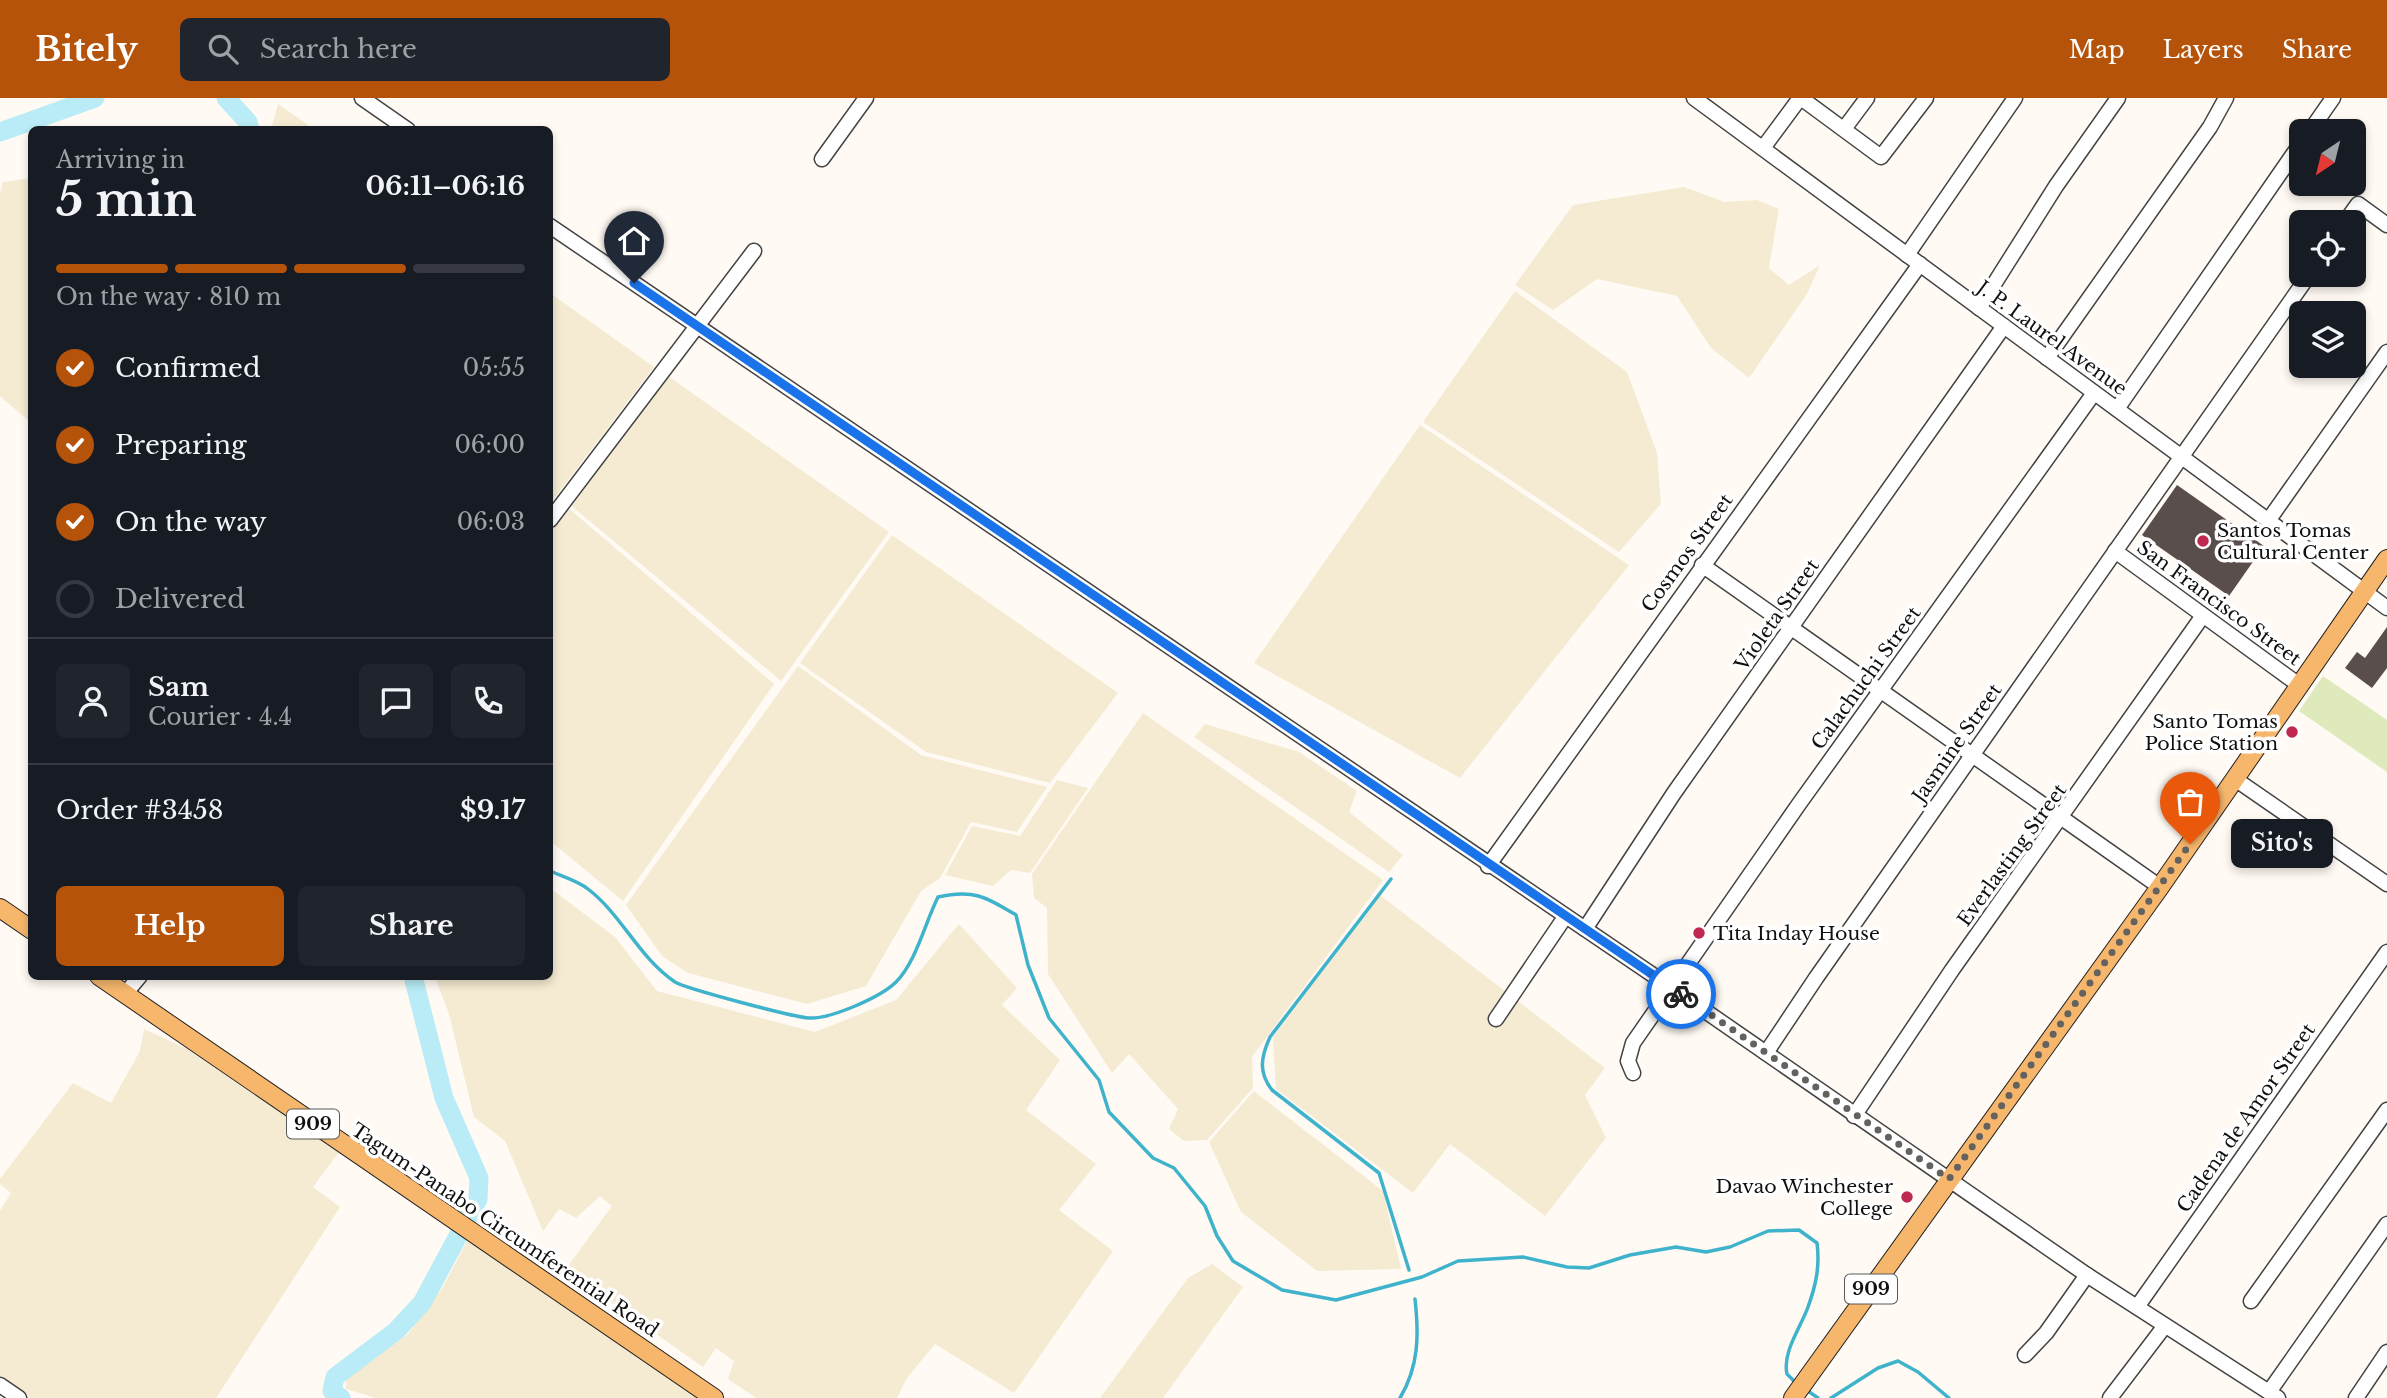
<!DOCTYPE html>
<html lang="en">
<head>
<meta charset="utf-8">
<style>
	body { margin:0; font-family:"Libre Baskerville",serif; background:#20242c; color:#f1f3f6; height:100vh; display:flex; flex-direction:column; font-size:26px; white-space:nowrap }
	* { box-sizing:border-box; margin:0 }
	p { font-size:23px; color:#9ea1a6 }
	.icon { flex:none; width:38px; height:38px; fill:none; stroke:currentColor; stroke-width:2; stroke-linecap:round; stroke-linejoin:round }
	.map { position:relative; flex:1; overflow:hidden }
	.panel { position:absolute; left:28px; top:28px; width:525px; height:854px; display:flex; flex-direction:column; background:#171b24; border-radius:10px; box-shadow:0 4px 10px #0003 }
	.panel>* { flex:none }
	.needle { width:46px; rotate:215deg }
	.controls { position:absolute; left:2289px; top:21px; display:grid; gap:14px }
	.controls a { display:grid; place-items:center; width:77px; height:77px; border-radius:10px; background:#171b24; box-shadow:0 4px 10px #0003; font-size:35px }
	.pin { position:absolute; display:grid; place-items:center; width:60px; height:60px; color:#fff; margin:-72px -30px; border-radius:50% 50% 50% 0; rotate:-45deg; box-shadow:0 0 7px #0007 }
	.pin .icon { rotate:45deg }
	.courier { position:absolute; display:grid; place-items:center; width:70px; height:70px; margin:-35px; border:5px solid #1a73e8; border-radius:50%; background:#fff; color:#222; box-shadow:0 2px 9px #0007 }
	.bubble { position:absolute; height:49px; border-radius:10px; background:#171b24; box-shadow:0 4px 10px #0003; font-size:23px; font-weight:700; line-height:49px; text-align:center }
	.head em { font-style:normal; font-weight:700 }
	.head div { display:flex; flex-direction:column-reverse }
	.head { display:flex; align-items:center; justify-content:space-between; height:119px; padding:0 28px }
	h1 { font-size:46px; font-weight:700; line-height:52px }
	.bar { display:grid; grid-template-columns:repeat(4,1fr); gap:10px 7px; align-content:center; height:84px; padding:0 28px }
	.bar i { height:9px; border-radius:5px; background:#363941 }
	.bar .current { background:#b45309 }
	.bar p { grid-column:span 4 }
	.line { display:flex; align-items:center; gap:18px; padding:0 28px; border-top:2px solid #363941 }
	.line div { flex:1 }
	.round { display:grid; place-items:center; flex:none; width:74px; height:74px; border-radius:10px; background:#20242c }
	ol { padding:0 28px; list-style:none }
	li { display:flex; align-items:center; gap:21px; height:77px }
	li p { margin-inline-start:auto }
	li .icon { padding:7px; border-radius:50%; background:#b45309; color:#fff; stroke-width:4 }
	li:last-child { color:#9ea1a6 }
	li i { width:38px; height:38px; border:4px solid #363941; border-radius:50% }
	.action { display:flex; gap:14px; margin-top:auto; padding:14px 28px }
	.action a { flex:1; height:80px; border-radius:10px; background:#b45309; color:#fff; font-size:28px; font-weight:700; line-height:80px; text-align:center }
	.action a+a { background:#20242c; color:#f1f3f6 }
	header { display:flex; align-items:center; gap:42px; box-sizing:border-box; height:98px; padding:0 35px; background:#b45309; color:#fff }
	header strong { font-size:33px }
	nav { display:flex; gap:38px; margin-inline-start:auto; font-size:24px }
	.search { width:490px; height:63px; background:#20242c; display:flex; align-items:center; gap:18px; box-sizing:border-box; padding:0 24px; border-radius:10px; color:#9ea1a6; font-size:26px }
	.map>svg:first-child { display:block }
	.farmland { fill:#f5ebd3 }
	.green { fill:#deeabc }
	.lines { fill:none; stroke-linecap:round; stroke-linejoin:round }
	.stream { stroke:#40b3cc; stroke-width:3.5 }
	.river { stroke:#b9ecf6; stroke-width:19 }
	.building { fill:#594e4c }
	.minor-casing { stroke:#434343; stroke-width:17 }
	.major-casing { stroke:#212121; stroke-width:20 }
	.minor { stroke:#fff; stroke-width:14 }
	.major { stroke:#f6b66c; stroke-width:18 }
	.done { stroke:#64625f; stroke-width:7; stroke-dasharray:0 12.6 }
	.route { stroke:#1a73e8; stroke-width:9 }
	.poi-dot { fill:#bf2951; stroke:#fff; stroke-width:2.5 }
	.labels { text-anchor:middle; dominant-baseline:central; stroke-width:7; stroke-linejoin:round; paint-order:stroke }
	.shield { fill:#fff; stroke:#585858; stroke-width:2 }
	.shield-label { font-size:18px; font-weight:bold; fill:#101010 }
	.street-label { font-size:19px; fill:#101010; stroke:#fff }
	.poi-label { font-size:19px; fill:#101010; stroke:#fff; text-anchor:start }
</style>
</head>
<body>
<header>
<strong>Bitely</strong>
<div class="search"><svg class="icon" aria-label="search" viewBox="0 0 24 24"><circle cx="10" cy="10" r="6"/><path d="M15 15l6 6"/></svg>Search here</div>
<nav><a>Map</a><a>Layers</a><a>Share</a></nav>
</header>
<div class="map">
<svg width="2387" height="1300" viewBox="0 0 2387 1300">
	<rect width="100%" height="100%" fill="#fffaf3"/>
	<g class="farmland">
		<polygon points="278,6 314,31 271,31"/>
		<polygon points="31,80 32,80 31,325 0,298 0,95 3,84"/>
		<polygon points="1684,89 1725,104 1757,102 1779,111 1769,170 1789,187 1820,167 1807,196 1749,280 1711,250 1677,198 1597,181 1553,212 1515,187 1573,107"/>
		<polygon points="1515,193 1627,274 1657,355 1661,406 1619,454 1423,324"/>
		<polygon points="550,195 654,269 550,406"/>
		<polygon points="668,278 889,434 781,583 568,405"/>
		<polygon points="1420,327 1629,467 1460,680 1254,565"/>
		<polygon points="566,408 774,586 623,803 550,743 550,429"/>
		<polygon points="892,437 1118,595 1050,685 926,654 800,565"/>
		<polygon points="798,568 921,657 1047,689 1017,734 971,724 940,780 921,793 866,888 807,906 688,875 662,858 626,807"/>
		<polygon points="1143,615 1383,782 1252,959 1253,990 1207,1042 1184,1043 1169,1031 1178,1011 1129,956 1112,975 1048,876 1047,810 1034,800 1032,776"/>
		<polygon points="1205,626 1299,654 1357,693 1349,714 1403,757 1389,774 1194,639"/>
		<polygon points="1057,682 1088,690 1030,775 1011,772 993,788 945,777 972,728 1020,738"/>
		<polygon points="550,790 615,839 657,893 815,934 896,902 959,826 1017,890 1002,907 1060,962 1026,1012 1096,1066 1059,1112 1113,1153 1014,1295 935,1246 907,1280 897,1300 756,1300 728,1281 734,1263 716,1250 703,1269 565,1172 612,1108 600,1098 576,1120 559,1111 543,1133 505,1043 474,1019 449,916 435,879 550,878"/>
		<polygon points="1380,797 1605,970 1585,997 1606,1040 1545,1118 1450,1046 1413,1095 1276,991 1273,939"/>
		<polygon points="144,931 187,951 339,1054 313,1089 340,1109 216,1300 31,1300 0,1278 0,1113 11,1095 0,1086 0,1081 73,985 111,1005 140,953"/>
		<polygon points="1254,993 1383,1093 1401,1171 1317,1173 1241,1114 1209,1044"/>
		<polygon points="468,1141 705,1300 376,1300 346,1291 346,1281 408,1236 443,1189"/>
		<polygon points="1212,1166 1243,1189 1163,1300 1100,1300 1188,1180"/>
	</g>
	<polygon class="green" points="2323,578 2387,622 2387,674 2299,613"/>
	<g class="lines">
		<g class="stream">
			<path d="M550,773C561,778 578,783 588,791C622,817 639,860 675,884C687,891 793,919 809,920C831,921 881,899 896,884C916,864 925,825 938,799C974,791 986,799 1016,817L1028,867L1049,920L1099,982L1109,1014L1153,1060L1174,1070L1205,1108L1217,1138L1233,1163L1282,1192L1336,1202L1422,1179L1458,1163L1523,1159L1567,1169L1589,1170L1630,1157L1676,1149L1706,1154L1730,1149L1768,1133L1799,1132L1817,1145C1820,1168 1816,1187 1808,1209C1801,1229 1782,1254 1787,1276L1796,1285"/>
			<path d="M1391,781L1270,939C1261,959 1258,974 1272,992L1379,1075L1409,1172"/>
			<polyline points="1805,1291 1818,1300"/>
			<path d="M1400,1300C1419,1268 1419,1237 1415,1201"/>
			<polyline points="1831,1300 1878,1270 1898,1263 1918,1274 1949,1300"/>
		</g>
		<g class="river">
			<polyline points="226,0 248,24 250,32"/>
			<polyline points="0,34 95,0"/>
			<polyline points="341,1300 332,1293 335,1279 396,1233 422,1205 478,1101 479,1080 444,1000 413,878"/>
		</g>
	</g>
	<g class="building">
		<polygon points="2177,387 2264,448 2229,498 2142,437"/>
		<polygon points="2387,529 2387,570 2372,590 2345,570 2357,554 2365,560"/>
	</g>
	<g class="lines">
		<g class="minor-casing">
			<g id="minor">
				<polyline points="362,0 408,32"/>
				<polyline points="1694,0 2387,510"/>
				<polyline points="1801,0 1881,59 1926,0"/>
				<polyline points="1844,31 1867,0"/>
				<polyline points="2310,33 2333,0"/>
				<polyline points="1763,50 1800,0"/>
				<polyline points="822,61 866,0"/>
				<polyline points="2345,124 2358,106 2387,127"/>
				<polyline points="550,128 1672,890 2087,1177 2278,1300"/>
				<polyline points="1907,157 2015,0"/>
				<polyline points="1979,210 2056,88 2118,0"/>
				<polyline points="2047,260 2210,29 2226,0"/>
				<polyline points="2117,311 2301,45"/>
				<polyline points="550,422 754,153"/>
				<polyline points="2268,423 2387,254"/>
				<polyline points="2115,453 2299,587"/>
				<polyline points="1702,467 2160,789"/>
				<polyline points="2235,681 2387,786"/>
				<polyline points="1488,768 1920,166"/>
				<polyline points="1585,831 1674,695 2004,228"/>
				<polyline points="125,896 140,878"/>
				<polyline points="1496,921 1565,819"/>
				<polyline points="1766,955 1816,880 2309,177"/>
				<polyline points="1633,975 1628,963 1633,945 1799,706 2094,295"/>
				<polyline points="1854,1018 1952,872 2202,519"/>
				<polyline points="2251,1203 2387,1012"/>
				<polyline points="2137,1209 2387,854"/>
				<polyline points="2025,1257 2046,1235 2087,1177"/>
				<polyline points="0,1287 19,1300"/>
				<polyline points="2269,1294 2387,1126"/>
				<polyline points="2110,1300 2164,1229"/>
				<polyline points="2356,1300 2387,1254"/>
			</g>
		</g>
		<g class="major-casing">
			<g id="major">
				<polyline points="0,810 32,832"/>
				<polyline points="99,878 714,1300"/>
				<polyline points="1793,1300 2160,789 2387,461"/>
			</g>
		</g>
		<use href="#minor" class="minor"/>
		<use href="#major" class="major"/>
	</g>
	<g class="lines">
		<polyline class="done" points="1681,896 1949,1081 2190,746"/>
		<polyline class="route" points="634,185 1681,896"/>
	</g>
	<g class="poi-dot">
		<circle cx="2203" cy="443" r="7"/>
		<circle cx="2292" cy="634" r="7"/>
		<circle cx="1699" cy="835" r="7"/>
		<circle cx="1907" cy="1099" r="7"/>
	</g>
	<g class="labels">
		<g class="shield">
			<rect x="287" y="1011.5" width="52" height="29" rx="5"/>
			<rect x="1845" y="1176.5" width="52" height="29" rx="5"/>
		</g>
		<g class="shield-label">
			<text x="313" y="1026">909</text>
			<text x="1871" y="1191">909</text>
		</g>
		<g class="street-label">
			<text transform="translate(2052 240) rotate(36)">J. P. Laurel Avenue</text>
			<text transform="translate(1687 455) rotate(-54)">Cosmos Street</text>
			<text transform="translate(2219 505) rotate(36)">San Francisco Street</text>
			<text transform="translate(1777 517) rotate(-55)">Violeta Street</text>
			<text transform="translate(1866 580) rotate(-54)">Calachuchi Street</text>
			<text transform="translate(1957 645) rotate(-55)">Jasmine Street</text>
			<text transform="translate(2012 757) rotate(-54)">Everlasting Street</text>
			<text transform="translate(2246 1020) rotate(-55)">Cadena de Amor Street</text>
			<text transform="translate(505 1132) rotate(34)">Tagum-Panabo Circumferential Road</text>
		</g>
		<g class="poi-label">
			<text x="2217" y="432">Santos Tomas<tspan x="2217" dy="22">Cultural Center</tspan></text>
			<text x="2278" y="623" text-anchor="end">Santo Tomas<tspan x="2278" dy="22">Police Station</tspan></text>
			<text x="1713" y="835">Tita Inday House</text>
			<text x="1893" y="1088" text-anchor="end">Davao Winchester<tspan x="1893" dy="22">College</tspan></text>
		</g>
	</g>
</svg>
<div class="controls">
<a><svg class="needle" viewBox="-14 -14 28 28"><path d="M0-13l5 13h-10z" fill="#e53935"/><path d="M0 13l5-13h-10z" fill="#9ea1a6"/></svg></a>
<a><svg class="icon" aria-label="locate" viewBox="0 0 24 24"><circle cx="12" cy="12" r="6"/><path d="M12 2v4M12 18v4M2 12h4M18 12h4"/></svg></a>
<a><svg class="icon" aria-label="layers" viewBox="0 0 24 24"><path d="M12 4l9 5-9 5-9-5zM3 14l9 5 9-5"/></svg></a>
</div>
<div class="pin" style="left:2190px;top:746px;background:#ea580c"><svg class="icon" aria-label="bag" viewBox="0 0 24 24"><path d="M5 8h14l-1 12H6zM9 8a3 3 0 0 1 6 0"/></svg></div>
<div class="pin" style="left:634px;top:185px;background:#1f2937"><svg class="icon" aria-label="home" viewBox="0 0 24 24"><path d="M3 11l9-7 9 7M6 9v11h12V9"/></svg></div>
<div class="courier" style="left:1681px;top:896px"><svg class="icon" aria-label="bike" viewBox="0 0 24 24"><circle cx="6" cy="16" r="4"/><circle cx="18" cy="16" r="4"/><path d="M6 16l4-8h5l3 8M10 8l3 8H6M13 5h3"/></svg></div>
<div class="bubble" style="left:2231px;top:721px;width:102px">Sito's</div>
<section class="panel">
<div class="head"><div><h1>5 min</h1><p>Arriving in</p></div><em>06:11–06:16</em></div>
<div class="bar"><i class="current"></i><i class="current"></i><i class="current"></i><i></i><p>On the way · 810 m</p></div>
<ol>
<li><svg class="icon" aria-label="check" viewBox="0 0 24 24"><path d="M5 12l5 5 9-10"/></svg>Confirmed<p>05:55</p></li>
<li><svg class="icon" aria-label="check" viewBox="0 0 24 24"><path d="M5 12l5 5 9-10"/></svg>Preparing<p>06:00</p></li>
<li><svg class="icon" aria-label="check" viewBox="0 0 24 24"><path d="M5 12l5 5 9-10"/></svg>On the way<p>06:03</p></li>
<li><i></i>Delivered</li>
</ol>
<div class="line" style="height:126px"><a class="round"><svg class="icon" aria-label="person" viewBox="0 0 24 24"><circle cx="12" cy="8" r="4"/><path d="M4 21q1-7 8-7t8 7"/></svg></a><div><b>Sam</b><p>Courier · 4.4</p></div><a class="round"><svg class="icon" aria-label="chat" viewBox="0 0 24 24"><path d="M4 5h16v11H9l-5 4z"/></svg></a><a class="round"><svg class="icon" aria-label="phone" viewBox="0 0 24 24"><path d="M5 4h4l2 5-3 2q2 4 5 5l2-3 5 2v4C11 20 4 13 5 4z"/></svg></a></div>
<div class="line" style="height:91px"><div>Order #3458</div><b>$9.17</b></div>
<div class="action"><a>Help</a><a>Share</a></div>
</section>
</div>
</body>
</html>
